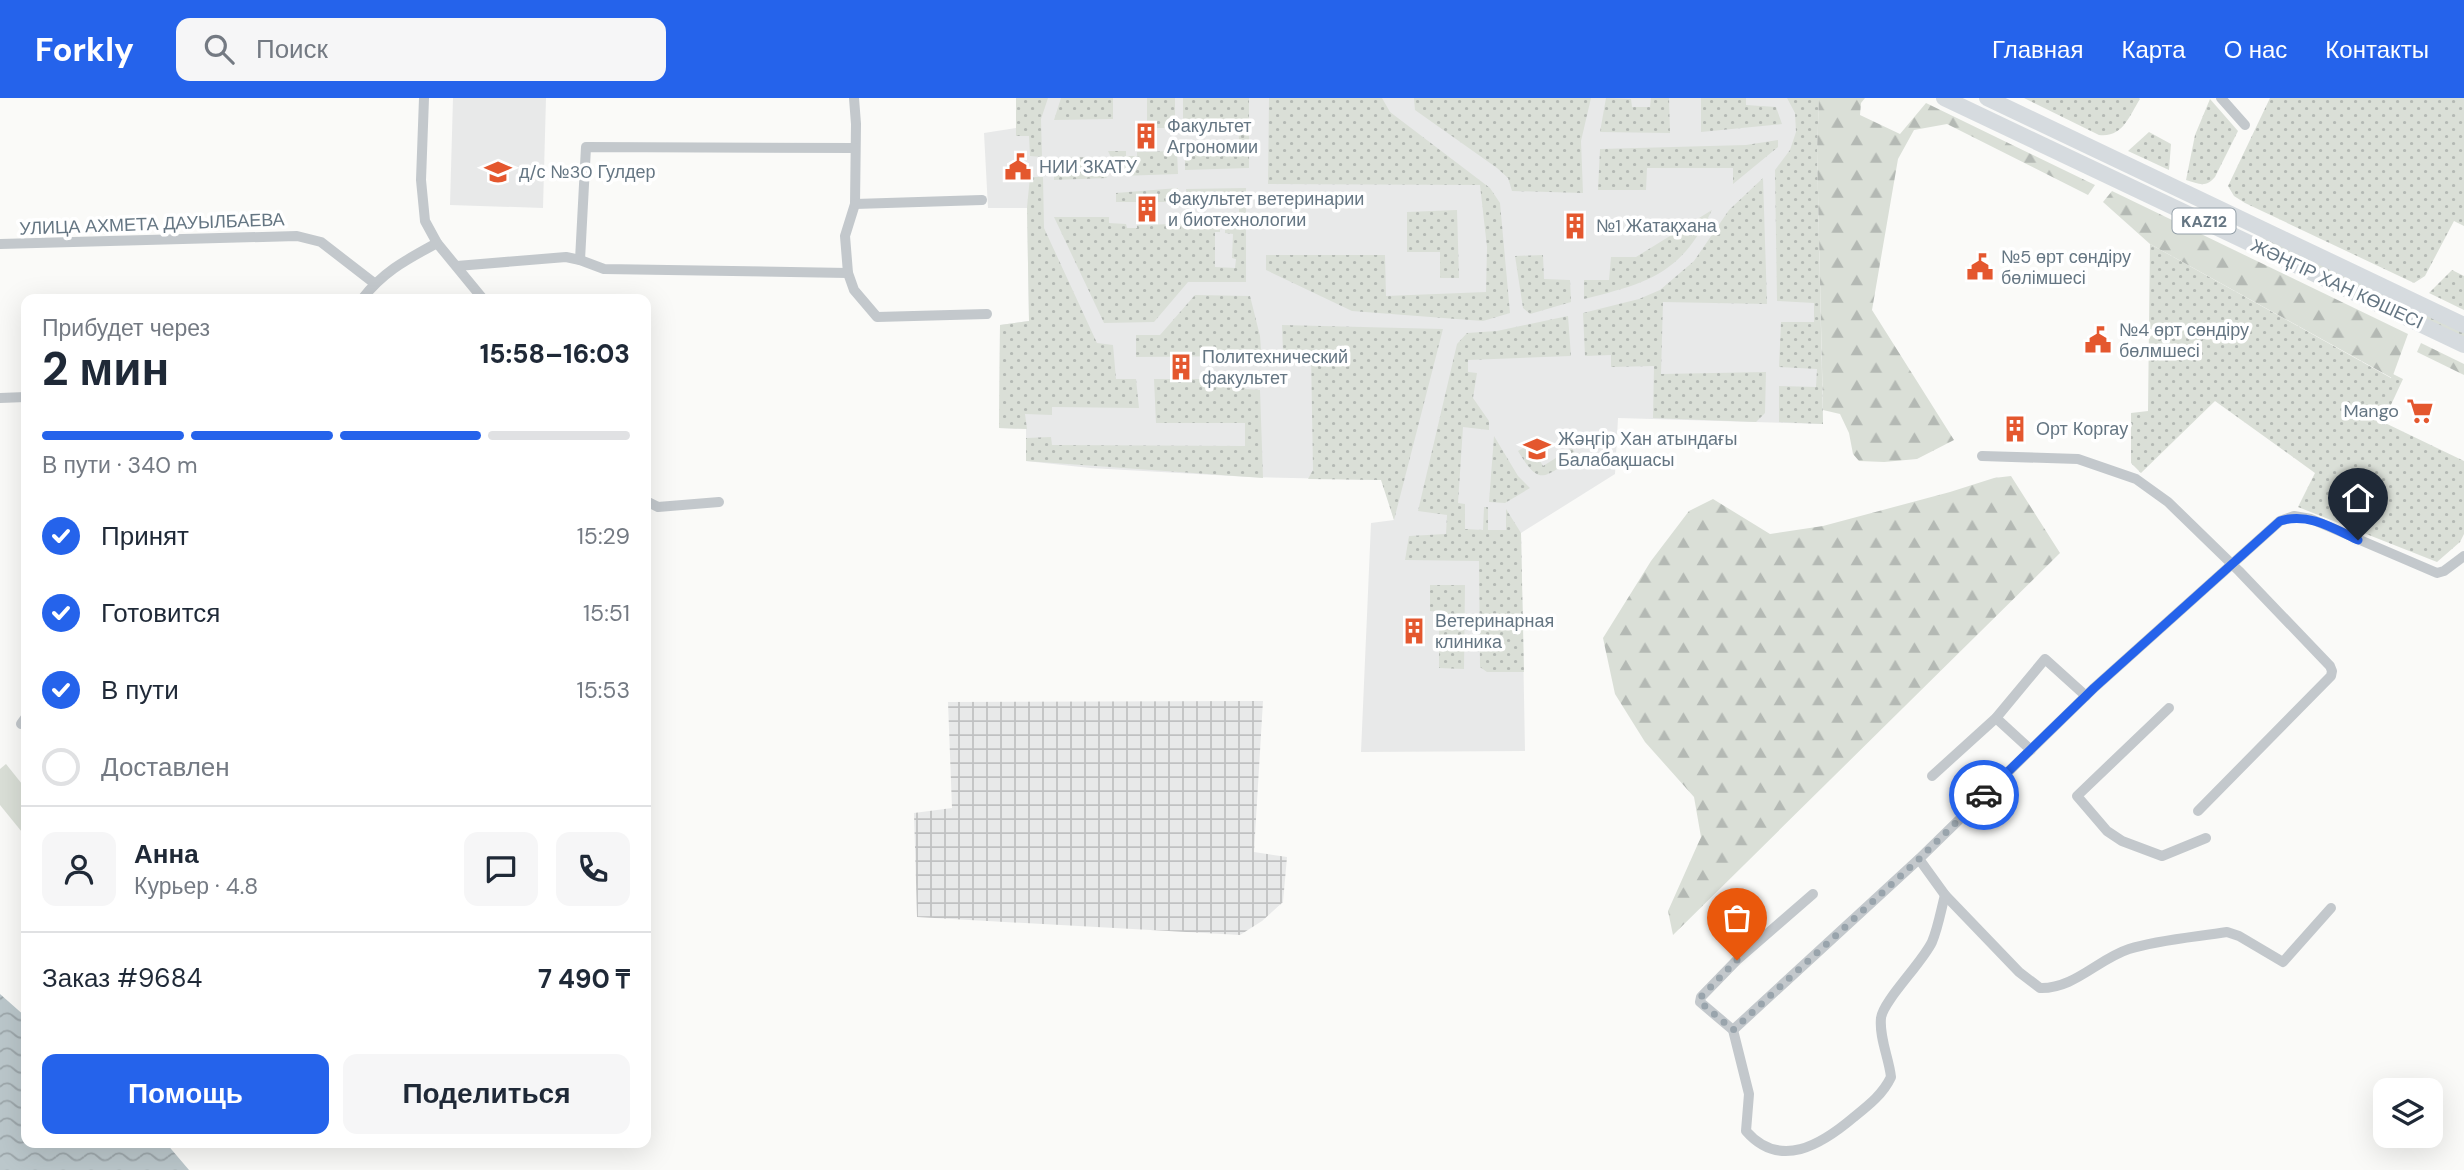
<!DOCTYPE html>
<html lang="ru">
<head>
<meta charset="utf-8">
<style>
	body { margin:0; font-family:"DM Sans",sans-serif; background:#f6f6f7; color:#1f2937; height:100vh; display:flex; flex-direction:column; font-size:26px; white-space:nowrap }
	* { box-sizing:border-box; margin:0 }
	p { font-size:23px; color:#747a83 }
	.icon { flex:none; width:38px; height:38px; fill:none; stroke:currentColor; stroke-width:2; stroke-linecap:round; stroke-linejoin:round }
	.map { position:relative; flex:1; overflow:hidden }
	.sheet { position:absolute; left:21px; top:196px; width:630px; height:854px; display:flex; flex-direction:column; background:#fff; border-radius:14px; box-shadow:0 7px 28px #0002 }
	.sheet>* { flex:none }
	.tools { position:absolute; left:2373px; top:980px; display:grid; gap:14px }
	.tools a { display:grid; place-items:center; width:70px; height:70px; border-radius:14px; background:#fff; box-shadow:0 7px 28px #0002; font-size:35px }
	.pin { position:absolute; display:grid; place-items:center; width:60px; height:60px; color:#fff; margin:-72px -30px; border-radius:50% 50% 50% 0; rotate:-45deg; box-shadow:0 0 7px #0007 }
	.pin .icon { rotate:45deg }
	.courier { position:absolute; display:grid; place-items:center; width:70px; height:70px; margin:-35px; border:5px solid #2563eb; border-radius:50%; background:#fff; color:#222; box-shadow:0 2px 9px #0007 }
	.summary em { font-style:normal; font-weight:800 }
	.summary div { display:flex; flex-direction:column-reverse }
	.summary { display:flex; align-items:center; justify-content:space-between; height:119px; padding:0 21px }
	h1 { font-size:46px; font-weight:800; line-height:52px }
	.bar { display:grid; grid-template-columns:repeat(4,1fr); gap:10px 7px; align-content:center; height:84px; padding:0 21px }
	.bar i { height:9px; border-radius:5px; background:#e0e1e3 }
	.bar .active { background:#2563eb }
	.bar p { grid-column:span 4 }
	.line { display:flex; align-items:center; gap:18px; padding:0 21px; border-top:2px solid #e0e1e3 }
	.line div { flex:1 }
	.round { display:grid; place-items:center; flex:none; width:74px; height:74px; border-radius:14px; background:#f6f6f7 }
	ol { padding:0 21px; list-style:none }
	li { display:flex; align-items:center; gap:21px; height:77px }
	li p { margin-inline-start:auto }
	li .icon { padding:7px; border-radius:50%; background:#2563eb; color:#fff; stroke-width:4 }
	li:last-child { color:#747a83 }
	li i { width:38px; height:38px; border:4px solid #e0e1e3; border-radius:50% }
	.primary-button { display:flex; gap:14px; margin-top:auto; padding:14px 21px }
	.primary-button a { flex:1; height:80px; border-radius:14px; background:#2563eb; color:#fff; font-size:28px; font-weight:800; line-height:80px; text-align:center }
	.primary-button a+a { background:#f6f6f7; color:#1f2937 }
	header { display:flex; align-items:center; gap:42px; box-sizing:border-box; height:98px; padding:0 35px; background:#2563eb; color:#fff }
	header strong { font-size:33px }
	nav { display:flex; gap:38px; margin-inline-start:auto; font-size:24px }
	.search { width:490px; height:63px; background:#f6f6f7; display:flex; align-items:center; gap:18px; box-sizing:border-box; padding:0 24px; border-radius:14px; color:#747a83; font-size:26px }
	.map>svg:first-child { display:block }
	.built { fill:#e8e9e9 }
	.industrial { fill:url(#industrial-grid) }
	.grass { fill:url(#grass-dots) }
	.forest { fill:url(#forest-firs) }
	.pitch { fill:#dadfd7 }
	.water { fill:url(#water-waves) }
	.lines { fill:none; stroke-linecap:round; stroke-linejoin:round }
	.minor { stroke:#c3c8cc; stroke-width:10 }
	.primary { stroke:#d6dbdf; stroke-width:16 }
	.done { stroke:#99a4ac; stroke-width:7; stroke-dasharray:0 12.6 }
	.route { stroke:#2563eb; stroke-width:9 }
	.labels { text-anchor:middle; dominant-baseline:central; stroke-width:7; stroke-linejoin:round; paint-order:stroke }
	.shield { fill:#fff; stroke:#939fa8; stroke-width:2 }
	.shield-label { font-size:16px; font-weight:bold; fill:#657683 }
	.poi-label { font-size:18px; fill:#657683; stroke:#fff; text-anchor:start }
	.street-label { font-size:18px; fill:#657683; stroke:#fff }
</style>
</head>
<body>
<header>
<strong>Forkly</strong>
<div class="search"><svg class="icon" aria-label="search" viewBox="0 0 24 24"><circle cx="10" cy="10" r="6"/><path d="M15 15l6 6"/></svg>Поиск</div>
<nav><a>Главная</a><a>Карта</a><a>О нас</a><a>Контакты</a></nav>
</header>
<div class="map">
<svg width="2464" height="1072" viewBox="0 0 2464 1072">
	<defs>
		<pattern id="industrial-grid" width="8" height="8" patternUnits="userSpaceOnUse" patternTransform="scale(1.75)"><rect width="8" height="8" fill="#e8e9e9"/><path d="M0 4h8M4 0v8" fill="none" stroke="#c0c1c2"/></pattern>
		<pattern id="grass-dots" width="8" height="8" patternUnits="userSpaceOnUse" patternTransform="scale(1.75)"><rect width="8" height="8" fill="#dadfd7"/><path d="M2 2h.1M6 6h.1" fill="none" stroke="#b4b9b4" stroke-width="1.8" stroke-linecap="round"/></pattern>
		<pattern id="forest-firs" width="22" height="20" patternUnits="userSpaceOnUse" patternTransform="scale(1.75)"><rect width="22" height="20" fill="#dadfd7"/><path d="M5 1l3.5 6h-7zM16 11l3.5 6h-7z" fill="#b4b9b4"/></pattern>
		<pattern id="water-waves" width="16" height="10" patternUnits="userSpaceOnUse" patternTransform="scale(1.75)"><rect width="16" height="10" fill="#bbc7cb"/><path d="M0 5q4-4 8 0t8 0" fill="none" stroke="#9ca6aa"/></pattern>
	</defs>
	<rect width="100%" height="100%" fill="#fafaf8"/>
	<g class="built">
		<polygon points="453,0 546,0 543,110 450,107"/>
		<polygon points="1016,0 1819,0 1817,52 1823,326 1618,320 1615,376 1521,435 1525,653 1361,654 1371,425 1394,422 1382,382 1250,379 1090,370 1026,363 1026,331 999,330 1000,227 1029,223 1027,110 988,110 984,35 1016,30"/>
	</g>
	<polygon class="industrial" points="1263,603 1254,754 1287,759 1283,804 1262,823 1240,837 917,819 914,715 952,710 948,604"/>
	<g class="grass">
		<polygon points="1016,0 1048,0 1041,21 1042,59 1030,58 1029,38 1016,38"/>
		<polygon points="1061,0 1113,0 1113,21 1054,22"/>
		<rect x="1147" y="0" width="28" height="30"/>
		<polygon points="1183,0 1249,0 1249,70 1185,72 1185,53 1240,52 1238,30 1222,30 1222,26 1213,26 1212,30 1183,30"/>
		<polygon points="1269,0 1382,0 1390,14 1490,90 1500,105 1510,215 1483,223 1352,213 1266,172 1266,157 1385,157 1386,198 1486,194 1487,149 1480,87 1268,86"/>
		<polygon points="1414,0 1591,0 1581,43 1583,95 1512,93 1508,80 1497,70 1415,12"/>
		<polygon points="1606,0 1631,1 1632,9 1650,9 1651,0 1669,0 1670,35 1600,34"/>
		<polygon points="1701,0 1746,0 1746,7 1776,9 1782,26 1701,34"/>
		<polygon points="1787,0 1819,0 1817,52 1823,326 1779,324 1779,288 1816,289 1817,271 1779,269 1781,224 1814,224 1814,205 1777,203 1775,72 1790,52 1796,34 1795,15"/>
		<path d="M2024,0H2139L2140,1C2129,18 2123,40 2099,37Z"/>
		<polygon points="2270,0 2464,0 2464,128 2454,123 2425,178 2414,185 2245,105 2234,98 2228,88"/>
		<path d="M2210,1L2238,33L2215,79C2206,90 2199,86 2186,82L2195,37Z"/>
		<polygon points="2149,34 2171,46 2169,72 2128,53"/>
		<polygon points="1778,42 1778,49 1733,86 1733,70 1647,70 1646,92 1598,92 1600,51 1746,47"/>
		<polygon points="1108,53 1126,53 1126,58 1137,58 1137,54 1177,53 1178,76 1120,78"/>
		<polygon points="1094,59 1107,80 1054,82 1054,60"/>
		<polygon points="1030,79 1043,79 1044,130 1097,245 1113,247 1116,281 1136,281 1139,310 1052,309 1052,317 1025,316 1027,331 999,330 1000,227 1029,223 1027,109"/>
		<polygon points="1763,80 1767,206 1663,204 1661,276 1766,274 1765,315 1756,324 1653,320 1654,268 1611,269 1611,257 1585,258 1583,215 1639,201 1660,192 1694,163 1729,112"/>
		<polygon points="1178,90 1178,104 1116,104 1116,95"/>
		<polygon points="1246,90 1246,184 1188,184 1154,224 1104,225 1054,119 1109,119 1109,125 1126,126 1127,130 1137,130 1137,127 1220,125 1220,134 1215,134 1215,169 1235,170 1236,161 1232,160 1233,136 1225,135 1225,125 1239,125 1239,104 1222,104 1222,100 1214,99 1213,104 1187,104 1186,91"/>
		<polygon points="1457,112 1459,180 1440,180 1440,154 1407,154 1407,114"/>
		<path d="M1712,112C1681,176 1648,185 1584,201V182H1609L1611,159H1636Z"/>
		<polygon points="2264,138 2464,233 2464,240 2262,142"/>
		<polygon points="2150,146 2391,280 2393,276 2403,281 2383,324 2464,363 2464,436 2460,444 2437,464 2298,409 2315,375 2215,303 2141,375 2131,365 2131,315 2148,313"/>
		<polygon points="1543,157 1544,181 1570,182 1571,204 1530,216 1523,210 1515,158"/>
		<polygon points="2452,172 2464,178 2464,212 2429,195"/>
		<polygon points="1195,197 1250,198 1260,238 1261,252 1246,258 1136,259 1136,237 1160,237"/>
		<polygon points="1568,218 1571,258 1468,262 1468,274 1477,275 1473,300 1489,323 1489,332 1463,329 1458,405 1465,406 1465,431 1483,432 1484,409 1488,409 1488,432 1506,432 1506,411 1521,435 1524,574 1487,574 1480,569 1479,463 1405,462 1409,438 1446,436 1447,417 1418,413 1457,246 1467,235 1497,233"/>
		<polygon points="1282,227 1443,231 1394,422 1381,382 1308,381 1313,372 1311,254 1283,254"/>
		<polygon points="1224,280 1246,280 1245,291 1260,292 1263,380 1026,363 1026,340 1051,339 1052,347 1245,348 1245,325 1156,325 1154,281 1219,281 1220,283 1224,283"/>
		<polygon points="1494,338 1518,378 1530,390 1505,405 1489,404"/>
		<path d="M1530,346L1543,368L1572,350L1577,358C1544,378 1541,391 1518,353Z"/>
		<polygon points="1430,487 1465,487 1464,571 1439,570 1439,514 1430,513"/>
	</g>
	<g class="forest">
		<polygon points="1819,0 1865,0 1861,5 1860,17 1900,36 1926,5 2095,87 2088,97 1947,26 1914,32 1898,61 1872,212 1954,342 1917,361 1884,364 1859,363 1853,356 1849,335 1840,316 1823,312 1817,52"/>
		<polygon points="2112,93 2408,236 2392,280 2150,146 2103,104"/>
		<polygon points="2421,245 2464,266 2464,277 2417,254"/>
		<polygon points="2011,378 2060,455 1673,837 1668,813 1701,739 1694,699 1645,644 1615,596 1603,540 1651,463 1689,413 1713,401 1770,436 1823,428 1950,394 1994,380"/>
	</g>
	<polygon class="pitch" points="6,666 26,691 26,739 0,707 0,671"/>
	<polygon class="water" points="0,896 26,919 26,1045 166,1045 189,1072 0,1072"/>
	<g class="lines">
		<g class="minor">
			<polyline points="424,0 421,82 425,123 437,145 483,201"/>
			<polyline points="854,0 856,26 855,106 845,138 848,175 854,192 877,219 987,216"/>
			<polyline points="2221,0 2245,27"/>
			<polyline points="855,106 982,102"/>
			<polyline points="0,146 297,138 321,144 374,185"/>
			<polyline points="580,162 586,49 855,50"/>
			<polyline points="457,168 566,159 580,162 604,171 848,175"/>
			<path d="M362,201C384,173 406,162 437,145"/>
			<polyline points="0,300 26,299"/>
			<polyline points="1982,358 2078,361 2136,381 2168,404 2239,473 2330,568 2332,573 2331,578 2198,713"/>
			<polyline points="646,403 658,409 719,404"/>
			<polyline points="2169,610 2077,698 2107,733 2122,743 2162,758 2206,740"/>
			<polyline points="1996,620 2031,652"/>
			<polyline points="21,626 26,619"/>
			<polyline points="1932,678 1996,620 2045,561 2086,598"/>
			<path d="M1919,761L1945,797L2019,874L2040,890C2074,891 2098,861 2129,851C2158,842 2196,839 2227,834L2239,838L2283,864L2331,810"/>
			<path d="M1813,796L1737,862L1701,899L1700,904L1733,932L1749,996L1746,1033C1780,1072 1821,1047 1854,1019C1869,1007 1883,996 1891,979C1889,960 1879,940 1881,920C1883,903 1922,865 1932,844C1938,830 1941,812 1945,797"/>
			<polyline points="1733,932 1919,761 2094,590 2280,423 2294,418 2311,421 2437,475 2444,473 2464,458"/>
		</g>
		<g class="primary">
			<polyline points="1944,0 2464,247"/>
			<polyline points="1987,0 2464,227"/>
		</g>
	</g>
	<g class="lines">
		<polyline class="done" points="1737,862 1701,899 1700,904 1733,932 1919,761 1984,697"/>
		<path class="route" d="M1984,697L2094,590L2280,423C2308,414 2333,430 2358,442"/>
	</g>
	<defs>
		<g id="building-bare" transform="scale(2.1)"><path d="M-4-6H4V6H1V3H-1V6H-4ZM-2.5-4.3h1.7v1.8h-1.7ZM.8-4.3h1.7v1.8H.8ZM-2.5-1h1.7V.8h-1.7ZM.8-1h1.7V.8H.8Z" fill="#e4572e" stroke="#fff" stroke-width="2.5" paint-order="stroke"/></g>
		<g id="civic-bare" transform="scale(2.1)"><path d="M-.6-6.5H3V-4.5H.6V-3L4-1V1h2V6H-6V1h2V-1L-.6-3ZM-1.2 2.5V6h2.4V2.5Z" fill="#e4572e" stroke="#fff" stroke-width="2.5" paint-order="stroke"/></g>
		<g id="school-bare" transform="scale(2.1)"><path d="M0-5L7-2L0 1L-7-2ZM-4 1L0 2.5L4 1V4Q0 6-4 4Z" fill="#e4572e" stroke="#fff" stroke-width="2.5" paint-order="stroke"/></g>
		<g id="supermarket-bare" transform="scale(2.1)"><path d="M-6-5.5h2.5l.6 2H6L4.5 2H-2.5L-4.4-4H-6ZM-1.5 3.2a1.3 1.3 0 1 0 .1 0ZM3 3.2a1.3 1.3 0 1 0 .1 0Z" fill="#e4572e" stroke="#fff" stroke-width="2.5" paint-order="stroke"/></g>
	</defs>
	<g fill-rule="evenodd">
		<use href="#building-bare" x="1146" y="38"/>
		<use href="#civic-bare" x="1018" y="69"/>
		<use href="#school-bare" x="498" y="74"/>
		<use href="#building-bare" x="1147" y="111"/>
		<use href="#building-bare" x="1575" y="128"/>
		<use href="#civic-bare" x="1980" y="169"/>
		<use href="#civic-bare" x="2098" y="242"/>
		<use href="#building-bare" x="1181" y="269"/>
		<use href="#supermarket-bare" x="2420" y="313"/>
		<use href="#building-bare" x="2015" y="331"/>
		<use href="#school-bare" x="1537" y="351"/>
		<use href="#building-bare" x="1414" y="533"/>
	</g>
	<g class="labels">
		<rect class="shield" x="2172.5" y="110.5" width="63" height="25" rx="5"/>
		<g class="shield-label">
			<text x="2204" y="123">KAZ12</text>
		</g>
		<g class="poi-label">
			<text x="1167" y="28">Факультет<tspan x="1167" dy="21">Агрономии</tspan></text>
			<text x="1039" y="69">НИИ ЗКАТУ</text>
			<text x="519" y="74">д/с №30 Гулдер</text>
			<text x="1168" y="101">Факультет ветеринарии<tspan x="1168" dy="21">и биотехнологии</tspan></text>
			<text x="1596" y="128">№1 Жатақхана</text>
			<text x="2001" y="159">№5 өрт сөндіру<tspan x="2001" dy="21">бөлімшесі</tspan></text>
			<text x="2119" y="232">№4 өрт сөндіру<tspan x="2119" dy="21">бөлмшесі</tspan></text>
			<text x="1202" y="259">Политехнический<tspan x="1202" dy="21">факультет</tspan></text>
			<text x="2399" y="313" text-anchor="end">Mango</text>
			<text x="2036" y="331">Орт Коргау</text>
			<text x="1558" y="341">Жәңгір Хан атындағы<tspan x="1558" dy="21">Балабақшасы</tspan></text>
			<text x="1435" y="523">Ветеринарная<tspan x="1435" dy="21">клиника</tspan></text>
		</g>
		<g class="street-label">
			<text transform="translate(152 126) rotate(-2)">УЛИЦА АХМЕТА ДАУЫЛБАЕВА</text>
			<text transform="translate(2337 186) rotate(25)">ЖӘҢГІР ХАН КӨШЕСІ</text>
		</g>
	</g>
</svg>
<div class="tools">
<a><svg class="icon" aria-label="layers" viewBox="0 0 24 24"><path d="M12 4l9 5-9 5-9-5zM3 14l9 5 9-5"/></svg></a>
</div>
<div class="pin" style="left:1737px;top:862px;background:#ea580c"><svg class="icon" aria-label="bag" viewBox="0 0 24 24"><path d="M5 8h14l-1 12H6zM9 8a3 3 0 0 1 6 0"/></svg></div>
<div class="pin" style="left:2358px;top:442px;background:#1f2937"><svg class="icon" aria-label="home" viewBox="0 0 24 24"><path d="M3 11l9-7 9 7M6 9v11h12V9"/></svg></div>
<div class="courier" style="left:1984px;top:697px"><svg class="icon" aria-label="car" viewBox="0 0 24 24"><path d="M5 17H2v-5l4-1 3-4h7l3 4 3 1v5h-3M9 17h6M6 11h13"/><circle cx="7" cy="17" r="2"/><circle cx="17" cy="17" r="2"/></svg></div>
<section class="sheet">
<div class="summary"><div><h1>2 мин</h1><p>Прибудет через</p></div><em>15:58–16:03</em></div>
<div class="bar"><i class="active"></i><i class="active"></i><i class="active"></i><i></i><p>В пути · 340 m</p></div>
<ol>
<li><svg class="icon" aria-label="check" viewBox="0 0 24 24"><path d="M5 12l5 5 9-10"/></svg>Принят<p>15:29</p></li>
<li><svg class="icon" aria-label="check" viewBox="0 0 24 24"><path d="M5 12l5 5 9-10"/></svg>Готовится<p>15:51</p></li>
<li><svg class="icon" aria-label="check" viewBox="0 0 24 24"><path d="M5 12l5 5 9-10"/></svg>В пути<p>15:53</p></li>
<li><i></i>Доставлен</li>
</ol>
<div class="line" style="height:126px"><a class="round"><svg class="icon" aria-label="person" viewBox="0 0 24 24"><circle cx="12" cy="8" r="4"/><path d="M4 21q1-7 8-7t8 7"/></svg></a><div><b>Анна</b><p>Курьер · 4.8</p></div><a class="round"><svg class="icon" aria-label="chat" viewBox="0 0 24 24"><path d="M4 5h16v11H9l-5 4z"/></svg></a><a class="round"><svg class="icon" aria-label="phone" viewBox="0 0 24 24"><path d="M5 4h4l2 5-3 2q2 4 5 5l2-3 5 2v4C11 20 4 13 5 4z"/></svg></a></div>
<div class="line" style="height:91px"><div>Заказ #9684</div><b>7 490 ₸</b></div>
<div class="primary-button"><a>Помощь</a><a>Поделиться</a></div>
</section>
</div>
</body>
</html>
